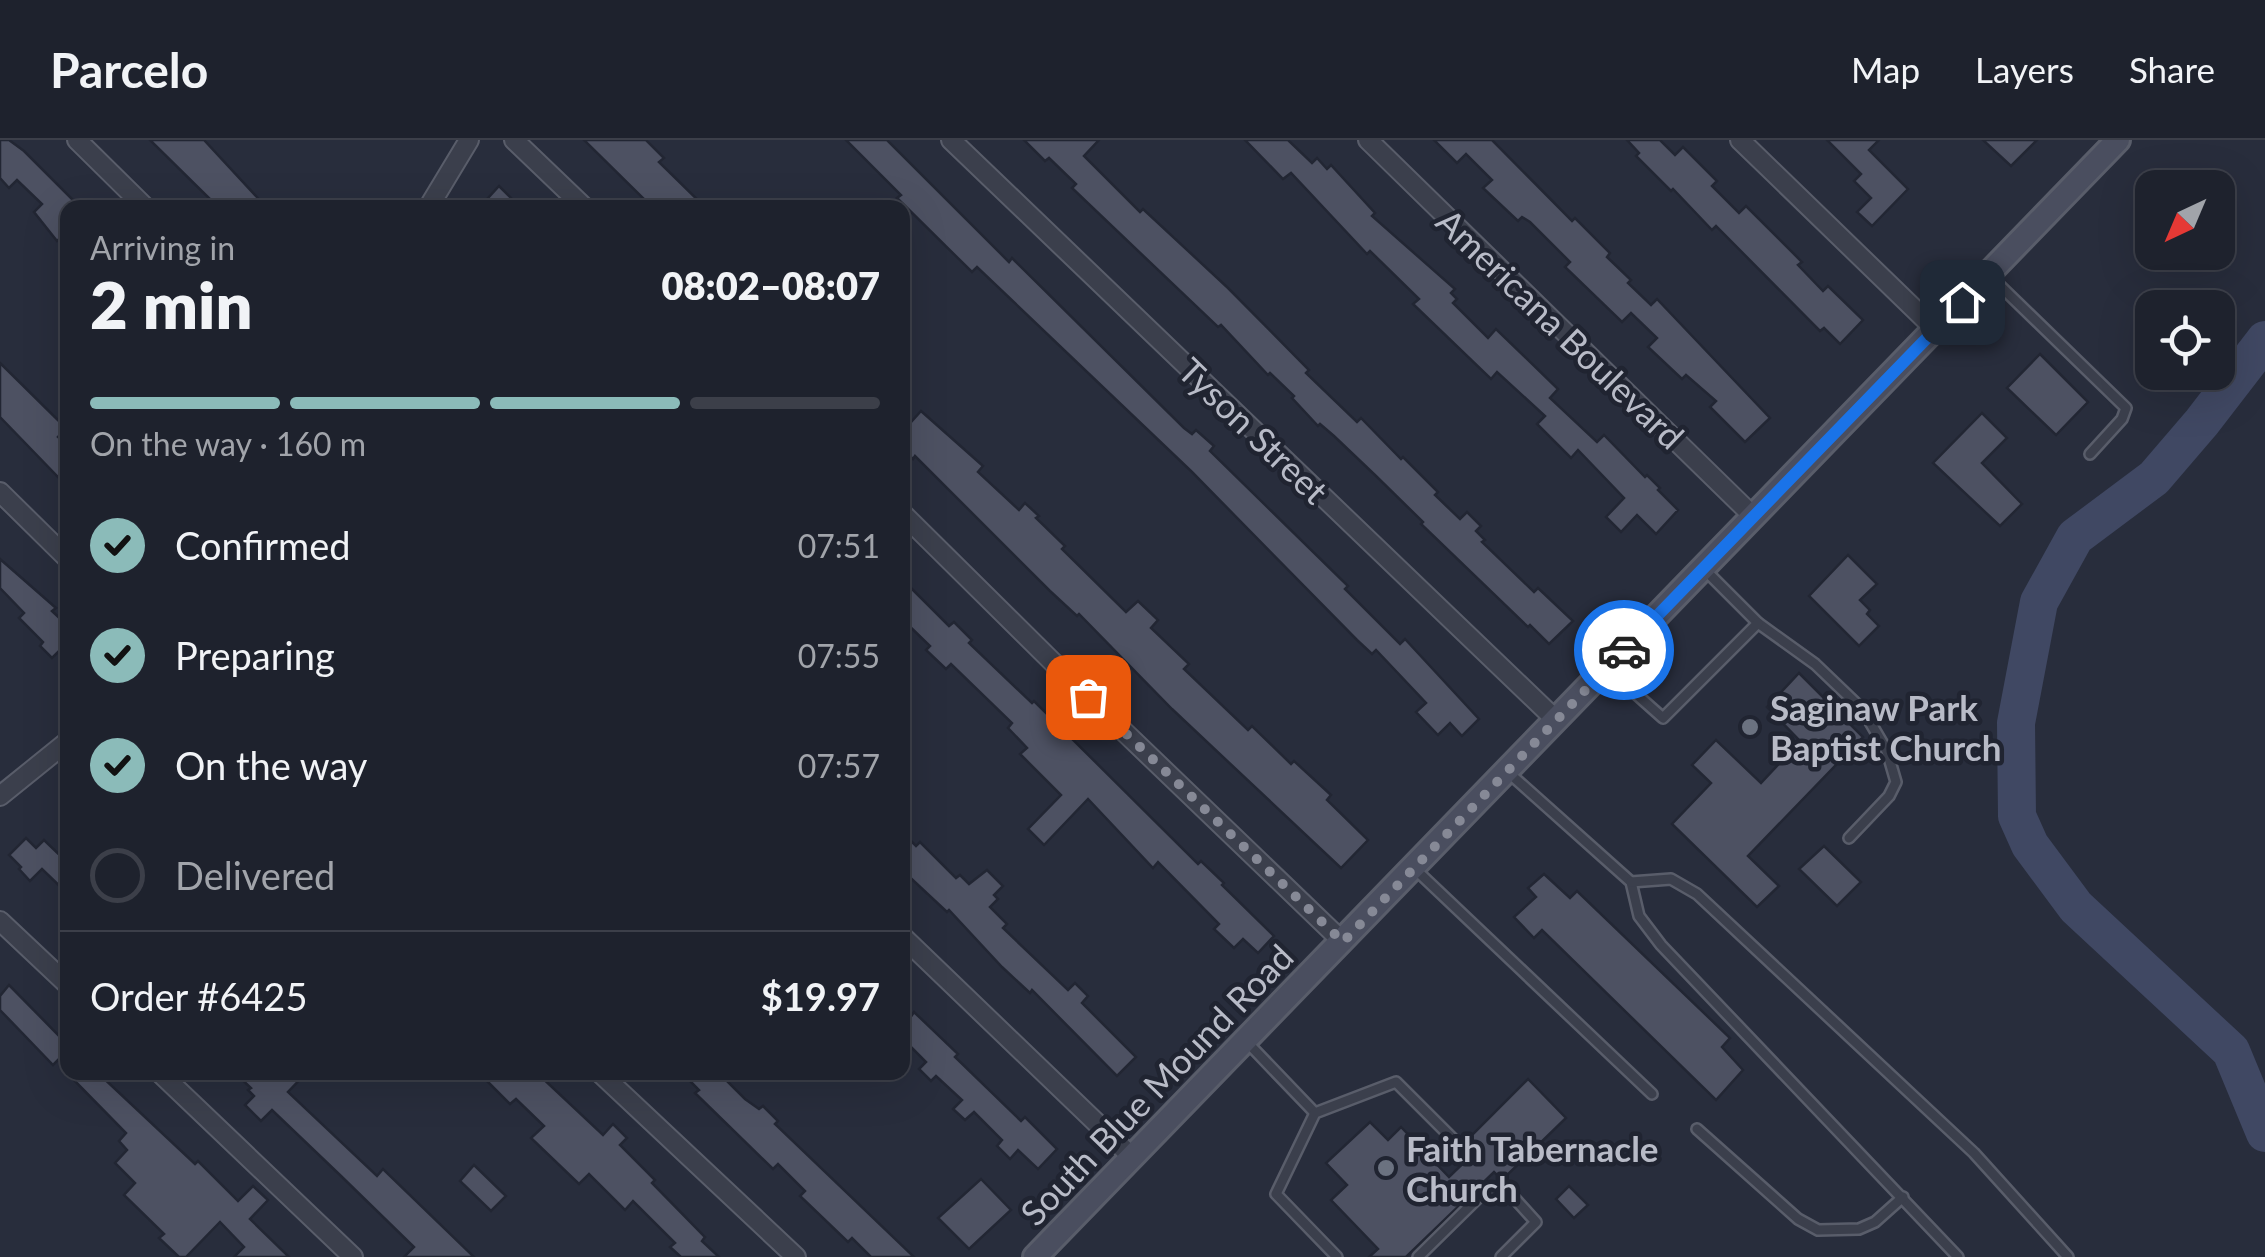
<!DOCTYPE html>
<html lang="en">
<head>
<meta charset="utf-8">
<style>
	body { margin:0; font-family:Lato,sans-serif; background:#262a35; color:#f1f3f6; height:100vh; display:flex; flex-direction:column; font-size:38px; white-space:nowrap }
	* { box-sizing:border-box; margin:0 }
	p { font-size:32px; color:#a1a4aa }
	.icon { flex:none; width:55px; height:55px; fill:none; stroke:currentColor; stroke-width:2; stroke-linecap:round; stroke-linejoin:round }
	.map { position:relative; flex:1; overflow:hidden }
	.side { position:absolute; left:60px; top:60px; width:850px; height:880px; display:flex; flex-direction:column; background:#1e222d; border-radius:20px; box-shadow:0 10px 40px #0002,0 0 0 2px #3c3f49 }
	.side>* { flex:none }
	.needle { width:65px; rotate:224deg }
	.fabs { position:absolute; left:2135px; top:30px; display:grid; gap:20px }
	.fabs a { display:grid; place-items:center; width:100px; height:100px; border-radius:20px; background:#1e222d; box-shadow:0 10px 40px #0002,0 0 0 2px #3c3f49; font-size:50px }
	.pin { position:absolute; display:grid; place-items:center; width:85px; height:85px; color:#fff; margin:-42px; border-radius:20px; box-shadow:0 5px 15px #0006 }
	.courier { position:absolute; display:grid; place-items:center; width:100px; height:100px; margin:-50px; border:8px solid #1a73e8; border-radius:50%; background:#fff; color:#222; box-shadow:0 2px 12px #0007 }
	.overview em { font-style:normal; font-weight:800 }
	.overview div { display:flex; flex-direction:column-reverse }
	.overview { display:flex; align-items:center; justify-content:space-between; height:170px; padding:0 30px }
	h1 { font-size:65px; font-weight:800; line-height:75px }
	.bar { display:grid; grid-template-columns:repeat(4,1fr); gap:15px 10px; align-content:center; height:120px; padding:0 30px }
	.bar i { height:12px; border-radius:8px; background:#3c3f49 }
	.bar .selected { background:#8bbbb9 }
	.bar p { grid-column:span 4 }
	.line { display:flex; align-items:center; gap:25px; padding:0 30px; border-top:2px solid #3c3f49 }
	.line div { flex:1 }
	ol { padding:0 30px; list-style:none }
	li { display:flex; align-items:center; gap:30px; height:110px }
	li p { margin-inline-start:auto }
	li .icon { padding:10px; border-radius:50%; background:#8bbbb9; color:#111; stroke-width:4 }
	li:last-child { color:#a1a4aa }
	li i { width:55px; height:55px; border:5px solid #3c3f49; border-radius:50% }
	header { display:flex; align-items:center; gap:60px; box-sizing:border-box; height:140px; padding:0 50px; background:#1e222d; border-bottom:2px solid #3c3f49 }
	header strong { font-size:48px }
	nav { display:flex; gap:55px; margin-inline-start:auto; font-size:35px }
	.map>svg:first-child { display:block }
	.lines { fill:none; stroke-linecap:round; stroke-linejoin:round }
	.river { stroke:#404863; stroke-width:38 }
	.building { fill:#4d5162; stroke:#222633; stroke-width:2.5 }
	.service-casing { stroke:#595d6a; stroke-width:14 }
	.minor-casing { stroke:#595d6a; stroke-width:22 }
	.secondary-casing { stroke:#595d6a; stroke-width:28 }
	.service { stroke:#3b3f4c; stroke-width:9 }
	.minor { stroke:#3b3f4c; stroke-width:18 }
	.secondary { stroke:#4a4e5f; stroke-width:22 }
	.done { stroke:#868996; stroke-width:10; stroke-dasharray:0 18 }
	.route { stroke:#1a73e8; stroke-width:12 }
	.worship-dot { fill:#6b7280; stroke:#202431; stroke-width:4 }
	.labels { text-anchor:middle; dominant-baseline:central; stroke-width:9; stroke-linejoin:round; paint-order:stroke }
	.street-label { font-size:35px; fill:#b8bbc7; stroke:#202431 }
	.poi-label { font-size:35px; font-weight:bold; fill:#b8bbc7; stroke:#202431; text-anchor:start }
</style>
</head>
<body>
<header>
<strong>Parcelo</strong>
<nav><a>Map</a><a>Layers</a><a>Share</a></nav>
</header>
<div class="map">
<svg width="2265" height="1117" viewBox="0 0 2265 1117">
	<rect width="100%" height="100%" fill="#282d3c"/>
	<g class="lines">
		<polyline class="river" points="2265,200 2202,282 2154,338 2075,397 2039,462 2016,583 2017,676 2030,705 2076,767 2231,911 2265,993"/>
	</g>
	<g class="building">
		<polygon points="0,0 9,0 24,11 81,68 68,68 68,91 57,101 34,72 42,64 17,40 9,48 0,38"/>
		<polygon points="150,0 204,0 267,68 219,68"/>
		<polygon points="584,0 646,0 664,18 659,22 706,68 636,68 644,59"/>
		<polygon points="846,0 887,0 1009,122 1012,118 1184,288 1192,294 1196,290 1214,306 1210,311 1348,446 1345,449 1400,504 1405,499 1479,579 1462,596 1450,583 1438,595 1416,572 1426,563 1376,510 1372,514 1357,500 1192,332 977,127 972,132 897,58 901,55"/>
		<polygon points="1024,0 1099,0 1084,16 1140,72 1143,69 1228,148 1309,230 1306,233 1357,282 1361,278 1401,319 1403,317 1438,352 1435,355 1460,379 1467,372 1481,386 1476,391 1485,400 1482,402 1534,452 1538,448 1573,481 1549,504 1530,485 1528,487 1421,384 1423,382 1376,336 1334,296 1320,284 1318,286 1292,258 1294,256 1270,233 1268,235 1221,185 1218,187 1072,48 1076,44 1049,18 1045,21"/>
		<polygon points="1245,0 1288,0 1312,23 1317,18 1327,29 1331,25 1375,73 1372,76 1455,149 1451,153 1457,159 1453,163 1488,198 1496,189 1558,249 1550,258 1597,302 1604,295 1645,337 1647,335 1660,348 1658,350 1678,370 1656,394 1637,375 1621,392 1606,377 1624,358 1578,310 1571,318 1537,284 1545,276 1497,232 1491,239 1413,164 1419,159 1370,111 1367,114 1291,33 1283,39"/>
		<polygon points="1434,0 1492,0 1572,81 1575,78 1610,113 1607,117 1631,140 1628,143 1651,165 1657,159 1770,278 1745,302 1710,267 1716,261 1686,235 1682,239 1648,207 1657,198 1631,173 1622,182 1565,127 1570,122 1530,82 1522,77 1518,81 1483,48 1492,40 1466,14 1457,23"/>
		<polygon points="1627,0 1660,0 1675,15 1683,7 1717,41 1712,46 1739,73 1746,66 1802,122 1798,125 1823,151 1828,146 1863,180 1840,204 1824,188 1820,191 1716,86 1712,90 1673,49 1671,51 1636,16 1639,13"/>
		<polygon points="1827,0 1879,0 1869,10 1908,49 1872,86 1857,72 1871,58 1854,41 1861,34"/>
		<polygon points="1983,0 2037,0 2011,26"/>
		<polygon points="499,46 521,68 479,68"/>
		<polygon points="2040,214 2088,262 2056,295 2007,248"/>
		<polygon points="0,223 66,288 58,297 68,306 68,328 58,337 0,277"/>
		<polygon points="921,271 983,326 978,332 1019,370 1025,363 1039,376 1036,378 1065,406 1062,409 1126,472 1138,461 1158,480 1151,488 1189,524 1184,529 1248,590 1252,586 1291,624 1294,621 1331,655 1327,660 1368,700 1341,728 1172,569 1079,474 1077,476 1050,451 915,316 913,319 902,309 902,272 912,281"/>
		<polygon points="1982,273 2007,298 1982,323 2022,364 2000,386 1933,323"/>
		<polygon points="1848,415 1877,444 1860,460 1870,470 1867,474 1879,486 1859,506 1809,456"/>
		<polygon points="0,419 56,468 52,471 68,486 68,519 59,511 52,518 40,506 43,502 19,478 24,473 0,448"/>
		<polygon points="902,439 949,486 954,482 972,500 969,503 1032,563 1034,561 1198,724 1201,721 1224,743 1222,745 1274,796 1258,813 1243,799 1234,808 1214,789 1219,784 1158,722 1153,728 1088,659 1044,705 1028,689 1061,655 1020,614 1027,608 1008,588 1012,583 951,524 946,529 926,510 930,506 902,479"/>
		<polygon points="1799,533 1863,597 1748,716 1779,746 1757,767 1672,684 1711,643 1692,625 1716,600 1761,643 1800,601 1767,567"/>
		<polygon points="902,692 916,706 920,702 956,738 960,735 969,744 987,730 1003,746 994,755 998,759 990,767 1007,784 1003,788 1068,850 1075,843 1088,856 1082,863 1136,917 1117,936 1032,850 1030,853 1002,827 949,770 947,772 902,730"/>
		<polygon points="26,698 36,708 44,700 68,723 68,754 42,729 30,741 19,729 21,727 9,715"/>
		<polygon points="1824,706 1861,742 1837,766 1799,729"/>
		<polygon points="1544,734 1570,758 1577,751 1730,898 1722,907 1743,930 1716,960 1542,790 1534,798 1514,777 1536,757 1528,748"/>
		<polygon points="9,845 68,905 68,910 53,925 0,870 0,856"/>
		<polygon points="902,866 912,875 914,872 958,914 955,917 1021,981 1025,977 1057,1009 1038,1029 1018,1010 1010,1019 997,1006 1002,1000 974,972 965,980 953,969 962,960 936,936 931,941 919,929 926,922 902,898"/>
		<polygon points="66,932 97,932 195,1024 198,1021 238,1061 253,1046 268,1060 250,1079 289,1117 234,1117 244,1107 220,1082 186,1117 179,1117 159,1098 164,1094 124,1055 135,1043 115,1023 127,1010 119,1001 126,993"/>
		<polygon points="234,932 307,932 288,952 377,1036 383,1029 474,1117 404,1117 414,1107 341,1036 272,970 261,981 245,965 254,956 248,950 251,948"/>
		<polygon points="478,932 536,932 603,995 613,984 627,998 620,1005 655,1040 652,1043 705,1097 702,1101 719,1117 681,1117 670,1107 675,1103 633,1061 625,1070 589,1034 579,1044 531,998 544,986 516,959 510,964"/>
		<polygon points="699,932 718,932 745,959 759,969 763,966 778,981 775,984 914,1117 871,1117 852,1098 848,1102 800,1056 805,1051 778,1024 773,1029 695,953 699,950 690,941"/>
		<polygon points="1528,939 1566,978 1502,1040 1494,1032 1406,1117 1369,1117 1378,1109 1331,1060 1347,1045 1326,1023 1370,982 1388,1000 1401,987 1449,1037 1475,1012 1466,1001"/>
		<polygon points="474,1025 506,1056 491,1071 460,1041"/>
		<polygon points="981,1039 1011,1070 969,1109 938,1078"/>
		<polygon points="1569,1046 1588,1065 1574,1078 1556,1059"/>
	</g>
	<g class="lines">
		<g class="service-casing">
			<g id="service">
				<polyline points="1991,137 2126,268 2122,279 2090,314"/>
				<polyline points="1704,429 1758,483 1815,524 1863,570 1887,611 1896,642 1889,656 1849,698"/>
				<polyline points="1609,530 1663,578 1758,483"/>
				<polyline points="1509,633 1631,742 1639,776 1661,805 1958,1117"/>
				<polyline points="1415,729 1652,954"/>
				<polyline points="1631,742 1671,739 1697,754 1974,1013 2068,1117"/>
				<polyline points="1246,901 1315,973"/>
				<polyline points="1697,989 1798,1079 1818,1090 1859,1089 1875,1082 1903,1057"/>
				<polyline points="1337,1117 1276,1054 1315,973 1396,942 1453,999"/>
				<polyline points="1418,1117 1480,1056 1507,1050 1536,1082 1501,1117"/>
			</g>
		</g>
		<g class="minor-casing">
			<g id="minor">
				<polyline points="77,0 146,68"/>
				<polyline points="514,0 585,68"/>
				<polyline points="951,0 1556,580"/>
				<polyline points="1368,0 1754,377"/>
				<polyline points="1740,0 1935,189"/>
				<polyline points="428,68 469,0"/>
				<polyline points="0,352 68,419"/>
				<polyline points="902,373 1088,557 1343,802"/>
				<polyline points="0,656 68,601"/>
				<polyline points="0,781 68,845"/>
				<polyline points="902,796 1132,1017"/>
				<polyline points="159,932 353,1117"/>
				<polyline points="599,932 796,1117"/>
			</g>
		</g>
		<g class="secondary-casing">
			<polyline id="secondary" points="1035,1117 2118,0"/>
		</g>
		<use href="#service" class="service"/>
		<use href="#minor" class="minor"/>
		<use href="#secondary" class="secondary"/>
	</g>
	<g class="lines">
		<polyline class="done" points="1088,557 1343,802 1624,510"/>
		<polyline class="route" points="1624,510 1962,162"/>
	</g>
	<g class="worship-dot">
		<circle cx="1750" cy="587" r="10"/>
		<circle cx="1386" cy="1028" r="10"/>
	</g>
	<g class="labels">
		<g class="street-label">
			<text transform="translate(1561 188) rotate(44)">Americana Boulevard</text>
			<text transform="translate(1254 290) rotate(44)">Tyson Street</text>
			<text transform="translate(1156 944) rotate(-46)">South Blue Mound Road</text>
		</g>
		<g class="poi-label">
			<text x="1770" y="567">Saginaw Park<tspan x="1770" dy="40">Baptist Church</tspan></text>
			<text x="1406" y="1008">Faith Tabernacle<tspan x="1406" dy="40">Church</tspan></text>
		</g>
	</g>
</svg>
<div class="fabs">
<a><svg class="needle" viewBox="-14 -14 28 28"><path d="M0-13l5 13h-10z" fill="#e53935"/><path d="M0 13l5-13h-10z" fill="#a1a4aa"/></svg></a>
<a><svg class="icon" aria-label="locate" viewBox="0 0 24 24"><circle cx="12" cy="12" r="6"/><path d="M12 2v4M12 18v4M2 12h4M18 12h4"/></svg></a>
</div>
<div class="pin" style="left:1088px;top:557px;background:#ea580c"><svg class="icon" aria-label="bag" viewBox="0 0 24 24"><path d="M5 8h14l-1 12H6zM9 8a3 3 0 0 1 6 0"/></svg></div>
<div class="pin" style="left:1962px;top:162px;background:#1f2937"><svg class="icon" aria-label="home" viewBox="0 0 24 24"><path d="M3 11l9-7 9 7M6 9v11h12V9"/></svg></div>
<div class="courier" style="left:1624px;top:510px"><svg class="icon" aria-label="car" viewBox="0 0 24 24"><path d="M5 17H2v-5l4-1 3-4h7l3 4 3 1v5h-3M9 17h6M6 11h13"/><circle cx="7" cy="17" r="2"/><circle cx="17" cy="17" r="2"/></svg></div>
<section class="side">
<div class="overview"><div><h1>2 min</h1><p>Arriving in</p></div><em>08:02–08:07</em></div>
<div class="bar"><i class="selected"></i><i class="selected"></i><i class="selected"></i><i></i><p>On the way · 160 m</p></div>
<ol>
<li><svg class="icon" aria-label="check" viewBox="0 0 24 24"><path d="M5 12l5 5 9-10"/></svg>Confirmed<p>07:51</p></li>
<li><svg class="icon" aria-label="check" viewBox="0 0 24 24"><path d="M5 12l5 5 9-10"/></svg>Preparing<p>07:55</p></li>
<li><svg class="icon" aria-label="check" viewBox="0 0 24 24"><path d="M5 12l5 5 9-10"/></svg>On the way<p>07:57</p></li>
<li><i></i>Delivered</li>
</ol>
<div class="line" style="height:130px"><div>Order #6425</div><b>$19.97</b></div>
</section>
</div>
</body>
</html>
